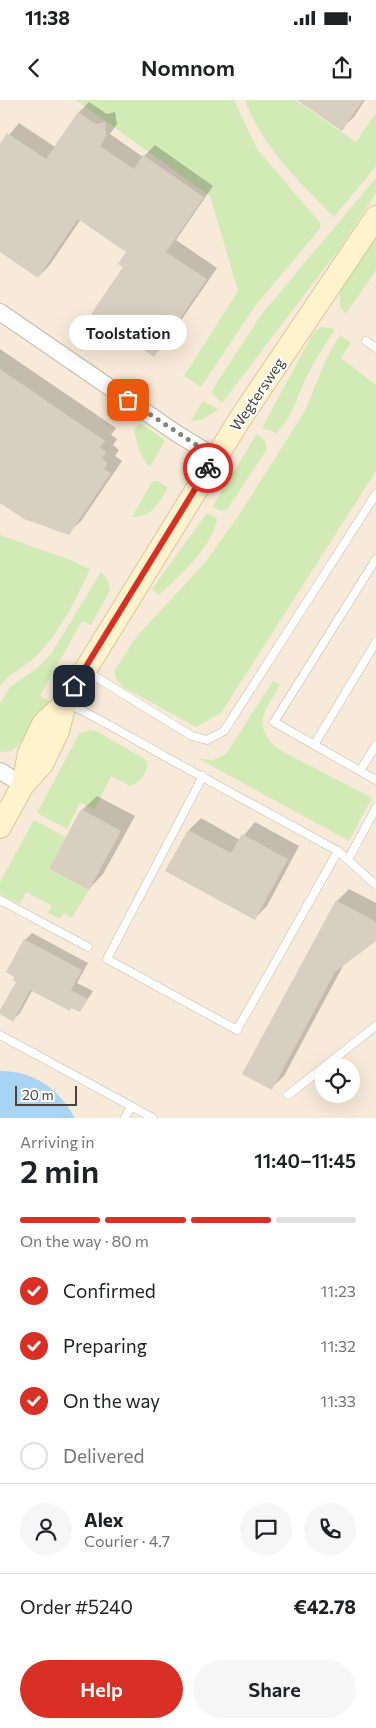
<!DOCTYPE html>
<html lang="en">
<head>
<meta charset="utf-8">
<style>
	body { margin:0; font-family:Commissioner,sans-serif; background:#f6f6f6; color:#202124; height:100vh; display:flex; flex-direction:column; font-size:19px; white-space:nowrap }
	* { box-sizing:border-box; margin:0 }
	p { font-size:16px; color:#757577 }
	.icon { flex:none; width:28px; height:28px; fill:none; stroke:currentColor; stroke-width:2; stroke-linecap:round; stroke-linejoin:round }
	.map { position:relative; height:1018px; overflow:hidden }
	.sheet { display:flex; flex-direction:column; background:#fff; flex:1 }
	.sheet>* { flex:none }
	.tools { position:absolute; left:315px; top:958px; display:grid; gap:10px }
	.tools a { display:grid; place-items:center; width:45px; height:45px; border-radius:50%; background:#fff; box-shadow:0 5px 20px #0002; font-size:25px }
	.scale { position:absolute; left:15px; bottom:12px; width:62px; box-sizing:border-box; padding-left:5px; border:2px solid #4b4439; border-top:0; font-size:14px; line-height:18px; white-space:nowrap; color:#4b4439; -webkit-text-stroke:4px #fff; paint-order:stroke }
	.pin { position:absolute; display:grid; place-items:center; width:42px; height:42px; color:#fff; margin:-21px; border-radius:10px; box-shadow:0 2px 8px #0006 }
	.courier { position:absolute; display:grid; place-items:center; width:50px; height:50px; margin:-25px; border:4px solid #d93025; border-radius:50%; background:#fff; color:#222; box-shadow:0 1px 6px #0007 }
	.bubble { position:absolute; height:35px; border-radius:18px; background:#fff; box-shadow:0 5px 20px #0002; font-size:16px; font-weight:600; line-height:35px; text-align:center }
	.summary em { font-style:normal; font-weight:600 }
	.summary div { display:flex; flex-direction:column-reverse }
	.summary { display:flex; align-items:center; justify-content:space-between; height:85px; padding:0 20px }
	h1 { font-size:32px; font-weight:600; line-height:38px }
	.bar { display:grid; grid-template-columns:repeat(4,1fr); gap:8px 5px; align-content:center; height:60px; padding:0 20px }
	.bar i { height:6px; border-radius:4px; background:#e0e0e0 }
	.bar .selected { background:#d93025 }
	.bar p { grid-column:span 4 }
	.line { display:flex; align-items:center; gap:12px; padding:0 20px; border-top:1px solid #e0e0e0 }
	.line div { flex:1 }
	.round { display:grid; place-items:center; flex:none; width:52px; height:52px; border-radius:26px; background:#f6f6f6 }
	ol { padding:0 20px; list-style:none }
	li { display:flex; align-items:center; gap:15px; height:55px }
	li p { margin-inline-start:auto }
	li .icon { padding:5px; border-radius:50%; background:#d93025; color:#fff; stroke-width:4 }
	li:last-child { color:#757577 }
	li i { width:28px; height:28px; border:2px solid #e0e0e0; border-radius:50% }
	.button { display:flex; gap:10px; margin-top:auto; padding:10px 20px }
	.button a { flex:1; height:58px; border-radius:30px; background:#d93025; color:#fff; font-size:20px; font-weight:600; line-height:58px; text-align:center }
	.button a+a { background:#f6f6f6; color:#202124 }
	.status { display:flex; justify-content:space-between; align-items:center; height:35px; padding:0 25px; background:#fff; direction:ltr }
	.status svg { height:14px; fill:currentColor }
	header { display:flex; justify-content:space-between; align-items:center; height:65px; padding:0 20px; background:#fff; font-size:22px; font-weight:600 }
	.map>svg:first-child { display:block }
	.commercial { fill:#f7ead8; fill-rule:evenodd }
	.green { fill:#d2eab5 }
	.water { fill:#a9d4f2 }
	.shadow { fill:#0003 }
	.building { fill:#d8cfc1 }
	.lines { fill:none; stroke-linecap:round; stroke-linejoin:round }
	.lane-casing { stroke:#c2bbae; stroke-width:9 }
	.street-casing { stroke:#c2bbae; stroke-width:18 }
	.secondary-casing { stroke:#d6c79b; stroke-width:24 }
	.lane { stroke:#fff; stroke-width:8 }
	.street { stroke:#fff; stroke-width:16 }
	.secondary { stroke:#fff3cd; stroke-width:22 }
	.done { stroke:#878178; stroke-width:5; stroke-dasharray:0 9 }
	.route { stroke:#d93025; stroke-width:6 }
	.labels { text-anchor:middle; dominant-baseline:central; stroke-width:4; stroke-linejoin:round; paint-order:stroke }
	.street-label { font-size:15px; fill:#4b4439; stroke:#fff }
</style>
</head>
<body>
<div class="status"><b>11:38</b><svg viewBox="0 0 49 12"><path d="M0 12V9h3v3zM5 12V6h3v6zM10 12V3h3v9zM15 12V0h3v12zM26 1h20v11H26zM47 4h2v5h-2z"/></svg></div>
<header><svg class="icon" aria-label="back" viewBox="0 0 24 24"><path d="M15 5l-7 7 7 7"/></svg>Nomnom<svg class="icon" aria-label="share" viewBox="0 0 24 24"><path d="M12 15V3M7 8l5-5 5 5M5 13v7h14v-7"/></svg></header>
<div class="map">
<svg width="376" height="1018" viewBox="0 0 376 1018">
	<rect width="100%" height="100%" fill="#f6f3ec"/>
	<path class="commercial" d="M0,0H376V1018H0ZM324,966H351V994H324Z"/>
	<g class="green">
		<polygon points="76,0 234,0 257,49 321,124 319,130 255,206 201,287 184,276 238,191 210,96"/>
		<path d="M245,0H295L356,42L376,13V66L334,117C301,83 261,46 245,0Z"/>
		<polygon points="376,78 376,93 340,148 222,303 211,292 261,215"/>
		<polygon points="376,136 376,170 346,214 340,207 340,190"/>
		<path d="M321,227L335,229C326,243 317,257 309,272C298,292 294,317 276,333L262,328L314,232Z"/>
		<polygon points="340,235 351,243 341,258 376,285 376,371 221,613 196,627 123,587 117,580 114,571 137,536 204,464 239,415 305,311 327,257"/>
		<polygon points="203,301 218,309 202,320 191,321"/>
		<path d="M140,323L165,340L150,367C139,356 137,345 134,329Z"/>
		<polygon points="257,334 265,341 267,349 227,410 221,411 212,407"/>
		<path d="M157,381L167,387V390C157,405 152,417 132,417L152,382Z"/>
		<path d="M207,413L217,418C213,447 179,476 159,495L152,489Z"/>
		<path d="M0,435L59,456L58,459L61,456L90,469C77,497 62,528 41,551C29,565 11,571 0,586Z"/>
		<polygon points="101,472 108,480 110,490 91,525 82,521 40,596 49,601 35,628 12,651 0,652 0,603 10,587 36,569 51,554"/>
		<path d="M273,581L280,585C265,609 251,626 278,649L372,698L349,741L199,659L213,660L226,654Z"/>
		<path d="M89,630L96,631L143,658L147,662C148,672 140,683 130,686L111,676L95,709L80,703L67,729L37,713L79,634Z"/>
		<polygon points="34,720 66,737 49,769 89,790 72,818 64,813 60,818 48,813 52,806 26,792 20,804 0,794 0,782"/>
	</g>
	<path class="water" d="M0,971C34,971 59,989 75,1018H0Z"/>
	<g class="shadow">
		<polygon points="299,0 365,0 354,17 341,29"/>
		<polygon points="89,2 107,14 115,12 117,24 110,34 143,57 155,45 213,86 176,140 217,168 164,245 153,256 125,167 127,152 81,119 49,166 38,177 0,151 0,46 19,23 55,47 78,13"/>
		<polygon points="0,249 116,328 111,335 117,339 113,345 119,350 115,356 122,361 81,421 68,433 0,402"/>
		<polygon points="97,696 135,716 103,774 89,789 82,710"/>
		<polygon points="201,718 240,740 255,722 299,746 267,806 255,818 189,730"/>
		<polygon points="349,789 376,803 376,840 344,864 284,976 271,988 337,801"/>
		<polygon points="32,833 88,863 77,883 93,891 80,911 72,907 70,909 33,889 20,913 13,920 0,913 18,881 16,876 8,872 25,840"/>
	</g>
	<g class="building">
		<polygon points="297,0 363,0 342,31"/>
		<polygon points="78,12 96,24 105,22 106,36 100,46 134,69 143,55 204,97 166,152 207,179 154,257 91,214 123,167 118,164 126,152 78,119 38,178 0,152 0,44 7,33 46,59"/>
		<polygon points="0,269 105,341 100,347 106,352 102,358 108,363 104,369 111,373 69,435 24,419 0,403"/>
		<polygon points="81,709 121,731 89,790 49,769"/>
		<polygon points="188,730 231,753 242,734 288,759 255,820 165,771"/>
		<polygon points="336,800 376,822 376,841 335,872 272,990 242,974"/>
		<polygon points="24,839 82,870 71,890 88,899 80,912 71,908 70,911 30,890 13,922 0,914 0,910 16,882 13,880 14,877 6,872"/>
	</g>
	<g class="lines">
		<g class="lane-casing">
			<g id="lane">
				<polyline points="366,241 376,248"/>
				<polyline points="86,571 192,636 207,640 224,631 376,394"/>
				<path d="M67,603C100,619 132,638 164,656C222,688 280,719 338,751L237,930L107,859L203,676"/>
				<polyline points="314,645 376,542"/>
				<polyline points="376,645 360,671 376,680"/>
				<polyline points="360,671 274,622 376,459"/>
				<polyline points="338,751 376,785"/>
				<polyline points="348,760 376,708"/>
				<polyline points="0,800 88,847"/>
				<polyline points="0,935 153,1018"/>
				<polyline points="325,966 376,926"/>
				<polyline points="288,995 324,967"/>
				<polyline points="125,1018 131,1007"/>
			</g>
		</g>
		<g class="street-casing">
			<g id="street">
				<polyline points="0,212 176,333 215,357"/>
				<polyline points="0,671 23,685"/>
			</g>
		</g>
		<g class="secondary-casing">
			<g id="secondary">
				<polyline points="23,685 29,653 43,624 65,603 240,319 376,117"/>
				<polyline points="0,727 23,685 42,664 58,631 65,603"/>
			</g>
		</g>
		<use href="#lane" class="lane"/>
		<use href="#street" class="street"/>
		<use href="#secondary" class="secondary"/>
	</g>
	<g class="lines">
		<polyline class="done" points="128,300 215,357 208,368"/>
		<polyline class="route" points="74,586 208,368"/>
	</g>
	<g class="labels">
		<g class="street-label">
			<text transform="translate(257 294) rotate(-56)">Wegtersweg</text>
		</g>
	</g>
</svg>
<div class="tools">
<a><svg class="icon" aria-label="locate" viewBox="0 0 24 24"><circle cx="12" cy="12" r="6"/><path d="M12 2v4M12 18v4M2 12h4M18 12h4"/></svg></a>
</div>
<div class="scale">20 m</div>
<div class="pin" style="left:128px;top:300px;background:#ea580c"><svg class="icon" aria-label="bag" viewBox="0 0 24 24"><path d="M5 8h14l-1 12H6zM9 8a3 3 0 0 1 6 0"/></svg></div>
<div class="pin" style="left:74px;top:586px;background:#1f2937"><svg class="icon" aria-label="home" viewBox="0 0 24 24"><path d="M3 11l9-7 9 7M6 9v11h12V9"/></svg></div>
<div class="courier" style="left:208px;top:368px"><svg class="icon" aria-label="bike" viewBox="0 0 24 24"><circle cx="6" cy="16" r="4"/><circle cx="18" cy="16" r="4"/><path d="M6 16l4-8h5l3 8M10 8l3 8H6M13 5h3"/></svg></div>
<div class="bubble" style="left:69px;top:215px;width:118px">Toolstation</div>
</div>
<section class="sheet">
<div class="summary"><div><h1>2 min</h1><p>Arriving in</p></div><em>11:40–11:45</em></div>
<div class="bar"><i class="selected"></i><i class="selected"></i><i class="selected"></i><i></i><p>On the way · 80 m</p></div>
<ol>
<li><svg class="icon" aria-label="check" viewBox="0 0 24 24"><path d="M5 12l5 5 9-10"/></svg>Confirmed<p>11:23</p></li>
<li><svg class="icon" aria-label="check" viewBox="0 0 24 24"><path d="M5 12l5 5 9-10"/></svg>Preparing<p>11:32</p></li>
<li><svg class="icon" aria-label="check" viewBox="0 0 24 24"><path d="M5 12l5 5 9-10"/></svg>On the way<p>11:33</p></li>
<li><i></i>Delivered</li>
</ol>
<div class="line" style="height:90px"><a class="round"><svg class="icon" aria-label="person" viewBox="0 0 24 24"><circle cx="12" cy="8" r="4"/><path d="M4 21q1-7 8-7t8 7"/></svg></a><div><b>Alex</b><p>Courier · 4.7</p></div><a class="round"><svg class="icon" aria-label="chat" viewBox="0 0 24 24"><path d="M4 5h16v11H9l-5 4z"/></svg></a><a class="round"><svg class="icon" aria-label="phone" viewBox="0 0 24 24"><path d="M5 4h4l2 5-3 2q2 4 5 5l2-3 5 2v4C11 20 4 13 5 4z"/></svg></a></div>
<div class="line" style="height:65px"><div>Order #5240</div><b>€42.78</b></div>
<div class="button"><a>Help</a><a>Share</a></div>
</section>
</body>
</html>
